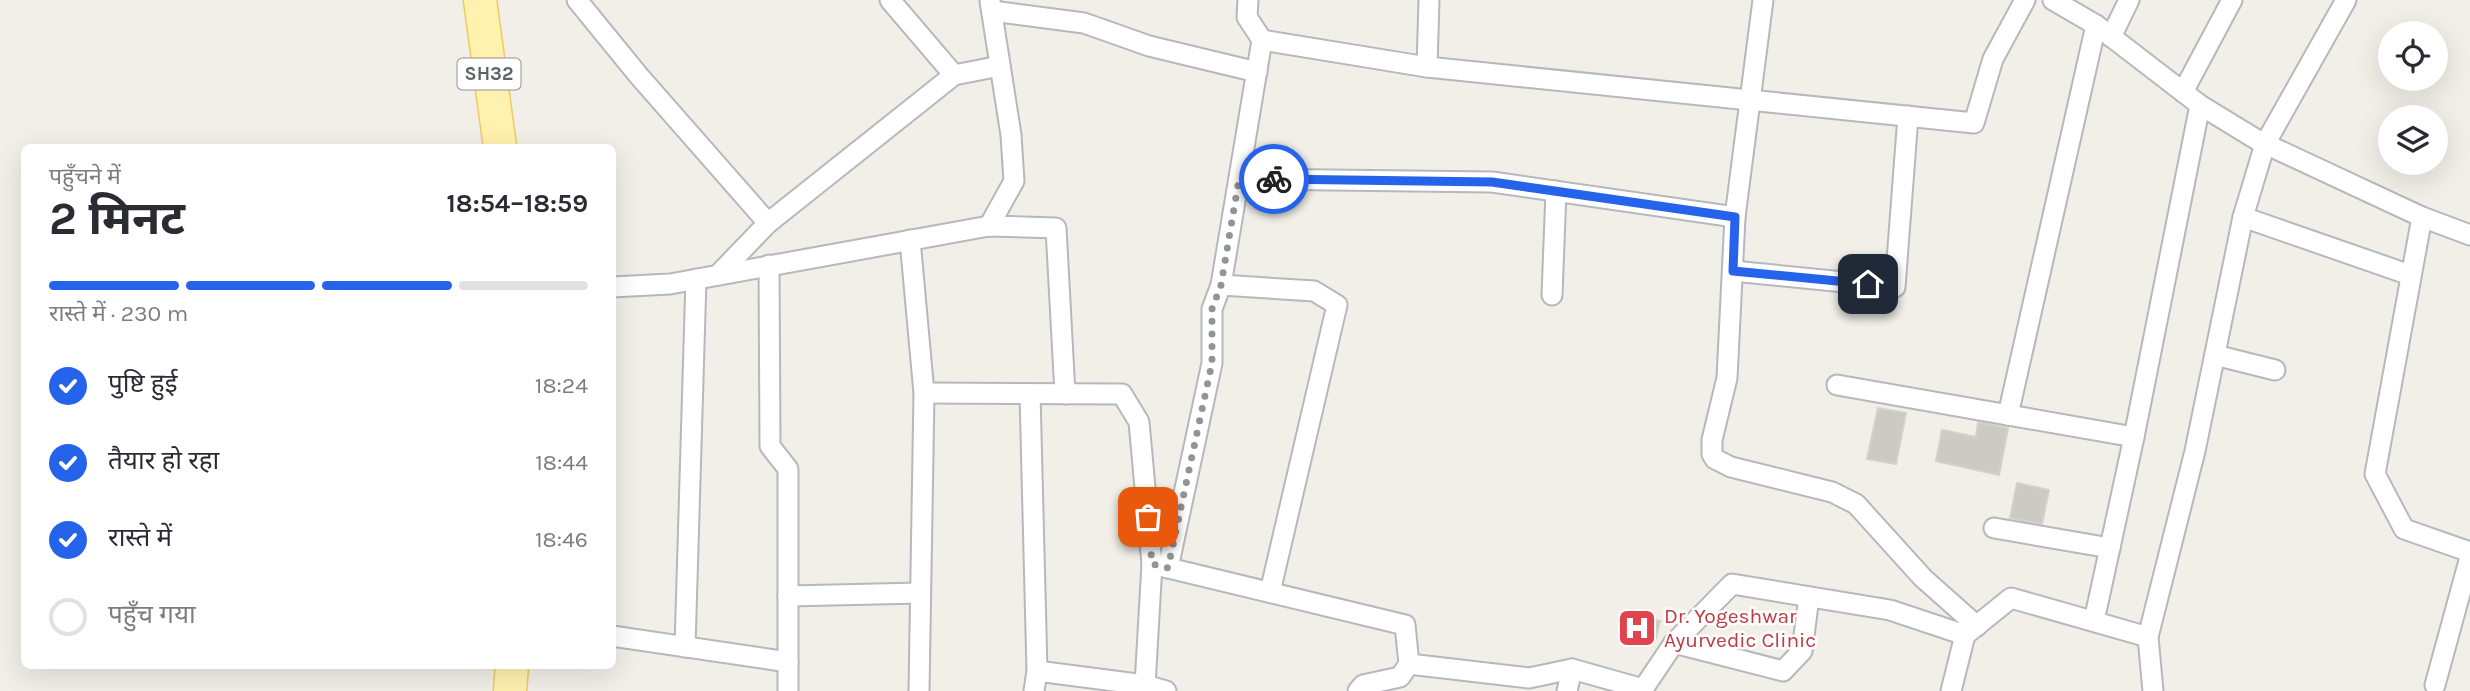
<!DOCTYPE html>
<html lang="hi">
<head>
<meta charset="utf-8">
<style>
	body { margin:0; font-family:Karla,"Noto Sans Devanagari",sans-serif; background:#f7f7f7; color:#2b2b33; height:100vh; display:flex; flex-direction:column; font-size:26px; white-space:nowrap }
	* { box-sizing:border-box; margin:0 }
	p { font-size:23px; color:#7c7c81 }
	.icon { flex:none; width:38px; height:38px; fill:none; stroke:currentColor; stroke-width:2; stroke-linecap:round; stroke-linejoin:round }
	.map { position:relative; flex:1; overflow:hidden }
	.sheet { position:absolute; left:21px; top:144px; width:595px; height:525px; display:flex; flex-direction:column; background:#fff; border-radius:10px; box-shadow:0 7px 28px #0002 }
	.sheet>* { flex:none }
	.buttons { position:absolute; left:2378px; top:21px; display:grid; gap:14px }
	.buttons a { display:grid; place-items:center; width:70px; height:70px; border-radius:50%; background:#fff; box-shadow:0 7px 28px #0002; font-size:35px }
	.pin { position:absolute; display:grid; place-items:center; width:60px; height:60px; color:#fff; margin:-30px; border-radius:14px; box-shadow:0 4px 10px #0006 }
	.courier { position:absolute; display:grid; place-items:center; width:70px; height:70px; margin:-35px; border:5px solid #2563eb; border-radius:50%; background:#fff; color:#222; box-shadow:0 2px 9px #0007 }
	.overview em { font-style:normal; font-weight:700 }
	.overview div { display:flex; flex-direction:column-reverse }
	.overview { display:flex; align-items:center; justify-content:space-between; height:119px; padding:0 28px }
	h1 { font-size:46px; font-weight:700; line-height:52px }
	.bar { display:grid; grid-template-columns:repeat(4,1fr); gap:10px 7px; align-content:center; height:84px; padding:0 28px }
	.bar i { height:9px; border-radius:5px; background:#e1e1e2 }
	.bar .current { background:#2563eb }
	.bar p { grid-column:span 4 }
	ol { padding:0 28px; list-style:none }
	li { display:flex; align-items:center; gap:21px; height:77px }
	li p { margin-inline-start:auto }
	li .icon { padding:7px; border-radius:50%; background:#2563eb; color:#fff; stroke-width:4 }
	li:last-child { color:#7c7c81 }
	li i { width:38px; height:38px; border:4px solid #e1e1e2; border-radius:50% }
	.map>svg:first-child { display:block }
	.building { fill:#cccac5; stroke:#d6d1c6; stroke-width:2 }
	.lines { fill:none; stroke-linecap:round; stroke-linejoin:round }
	.street-casing { stroke:#b5b8bc; stroke-width:23 }
	.primary-casing { stroke:#f2c960; stroke-width:35 }
	.street { stroke:#fff; stroke-width:19 }
	.primary { stroke:#fff2af; stroke-width:32 }
	.done { stroke:#929495; stroke-width:7; stroke-dasharray:0 12.6 }
	.route { stroke:#2563eb; stroke-width:9 }
	.labels { text-anchor:middle; dominant-baseline:central; stroke-width:5; stroke-linejoin:round; paint-order:stroke }
	.shield { fill:#fff; stroke:#8f9295; stroke-width:2 }
	.shield-label { font-size:19px; font-weight:bold; fill:#5f6368 }
	.health-label { font-size:21px; fill:#be3a42; stroke:#fff; text-anchor:start }
</style>
</head>
<body>
<div class="map">
<svg width="2470" height="691" viewBox="0 0 2470 691">
	<rect width="100%" height="100%" fill="#f1efe8"/>
	<g class="building">
		<polygon points="1878,408 1906,413 1896,464 1867,459"/>
		<polygon points="1978,422 2008,428 1999,475 1936,461 1942,430 1976,437"/>
		<polygon points="2017,483 2049,490 2042,524 2010,518"/>
		<polygon points="1627,613 1660,621 1656,638 1623,630"/>
	</g>
	<g class="lines">
		<g class="street-casing">
			<g id="street">
				<polyline points="577,0 639,76 768,223"/>
				<polyline points="890,0 954,75"/>
				<polyline points="1763,0 1735,217 1727,378 1712,440 1712,454 1715,459 1731,467 1832,492 1856,504 1923,578 1977,626"/>
				<polyline points="2053,0 2096,25 2200,105 2259,141 2422,217 2470,235"/>
				<polyline points="992,11 1084,23 1149,46 1257,72"/>
				<polyline points="2111,37 2129,0"/>
				<polyline points="1262,40 1427,67 1974,123 1993,59 2025,0"/>
				<polyline points="1427,67 1429,0"/>
				<polyline points="2183,92 2232,0"/>
				<polyline points="1239,179 1492,182 1735,217"/>
				<polyline points="2243,217 2410,275"/>
				<polyline points="2422,217 2375,474 2404,529 2470,552"/>
				<polyline points="989,226 1014,181 1011,135 990,1"/>
				<polyline points="910,240 924,393 919,691"/>
				<polyline points="769,265 770,446 788,469 788,691"/>
				<polyline points="1733,271 1895,287 1908,116"/>
				<polyline points="718,275 768,223 954,75 1000,66"/>
				<polyline points="1221,285 1314,291 1337,305 1270,592"/>
				<polyline points="612,287 670,284 989,226 1056,228 1065,394"/>
				<polyline points="1552,295 1556,191"/>
				<polyline points="2215,355 2275,370"/>
				<polyline points="1837,385 2134,437"/>
				<polyline points="924,393 1122,394 1139,422 1152,564 1145,685"/>
				<polyline points="1030,394 1037,671 1034,691"/>
				<polyline points="2008,415 2096,25"/>
				<polyline points="1994,528 2110,548"/>
				<polyline points="1152,564 1405,625 1409,664 1529,678 1572,669 1643,689 1643,691"/>
				<polyline points="1168,568 1212,363 1212,309 1221,285 1262,40 1247,17 1248,0"/>
				<polyline points="788,596 920,593"/>
				<polyline points="2094,621 2134,437 2200,105"/>
				<polyline points="612,636 788,662"/>
				<polyline points="1674,643 1783,671 1802,651 1809,597"/>
				<polyline points="685,647 696,279"/>
				<polyline points="1037,671 1145,685 1166,691"/>
				<polyline points="2435,685 2470,557"/>
				<polyline points="1643,689 1674,643 1732,584 1890,610 1965,635"/>
				<polyline points="1358,691 1363,685 1400,677 1409,664"/>
				<polyline points="1567,691 1572,669"/>
				<polyline points="1951,691 1965,635 2011,598 2148,637"/>
				<polyline points="2153,691 2148,637 2195,451 2243,217 2265,144 2346,0"/>
			</g>
		</g>
		<g class="primary-casing">
			<g id="primary">
				<polyline points="480,0 500,147"/>
				<polyline points="510,691 512,665"/>
			</g>
		</g>
		<use href="#street" class="street"/>
		<use href="#primary" class="primary"/>
	</g>
	<g class="lines">
		<polyline class="done" points="1148,517 1152,564 1168,568 1212,363 1212,309 1221,285 1239,179 1274,179"/>
		<polyline class="route" points="1274,179 1492,182 1735,217 1733,271 1868,284"/>
	</g>
	<defs>
		<g id="hospital-square" transform="scale(2.0125)"><rect x="-9" y="-9" width="18" height="18" rx="4" fill="#e0444e" stroke="#fff"/><path d="M-5-5h3v3.5h4V-5h3V5h-3V1.5h-4V5h-3Z" fill="#fff"/></g>
	</defs>
	<g fill-rule="evenodd">
		<use href="#hospital-square" x="1637" y="628"/>
	</g>
	<g class="labels">
		<rect class="shield" x="457.5" y="58.5" width="63" height="31" rx="5"/>
		<g class="shield-label">
			<text x="489" y="74">SH32</text>
		</g>
		<g class="health-label">
			<text x="1664" y="616">Dr. Yogeshwar<tspan x="1664" dy="24">Ayurvedic Clinic</tspan></text>
		</g>
	</g>
</svg>
<div class="buttons">
<a><svg class="icon" aria-label="locate" viewBox="0 0 24 24"><circle cx="12" cy="12" r="6"/><path d="M12 2v4M12 18v4M2 12h4M18 12h4"/></svg></a>
<a><svg class="icon" aria-label="layers" viewBox="0 0 24 24"><path d="M12 4l9 5-9 5-9-5zM3 14l9 5 9-5"/></svg></a>
</div>
<div class="pin" style="left:1148px;top:517px;background:#ea580c"><svg class="icon" aria-label="bag" viewBox="0 0 24 24"><path d="M5 8h14l-1 12H6zM9 8a3 3 0 0 1 6 0"/></svg></div>
<div class="pin" style="left:1868px;top:284px;background:#1f2937"><svg class="icon" aria-label="home" viewBox="0 0 24 24"><path d="M3 11l9-7 9 7M6 9v11h12V9"/></svg></div>
<div class="courier" style="left:1274px;top:179px"><svg class="icon" aria-label="bike" viewBox="0 0 24 24"><circle cx="6" cy="16" r="4"/><circle cx="18" cy="16" r="4"/><path d="M6 16l4-8h5l3 8M10 8l3 8H6M13 5h3"/></svg></div>
<section class="sheet">
<div class="overview"><div><h1>2 मिनट</h1><p>पहुँचने में</p></div><em>18:54–18:59</em></div>
<div class="bar"><i class="current"></i><i class="current"></i><i class="current"></i><i></i><p>रास्ते में · 230 m</p></div>
<ol>
<li><svg class="icon" aria-label="check" viewBox="0 0 24 24"><path d="M5 12l5 5 9-10"/></svg>पुष्टि हुई<p>18:24</p></li>
<li><svg class="icon" aria-label="check" viewBox="0 0 24 24"><path d="M5 12l5 5 9-10"/></svg>तैयार हो रहा<p>18:44</p></li>
<li><svg class="icon" aria-label="check" viewBox="0 0 24 24"><path d="M5 12l5 5 9-10"/></svg>रास्ते में<p>18:46</p></li>
<li><i></i>पहुँच गया</li>
</ol>
</section>
</div>
</body>
</html>
